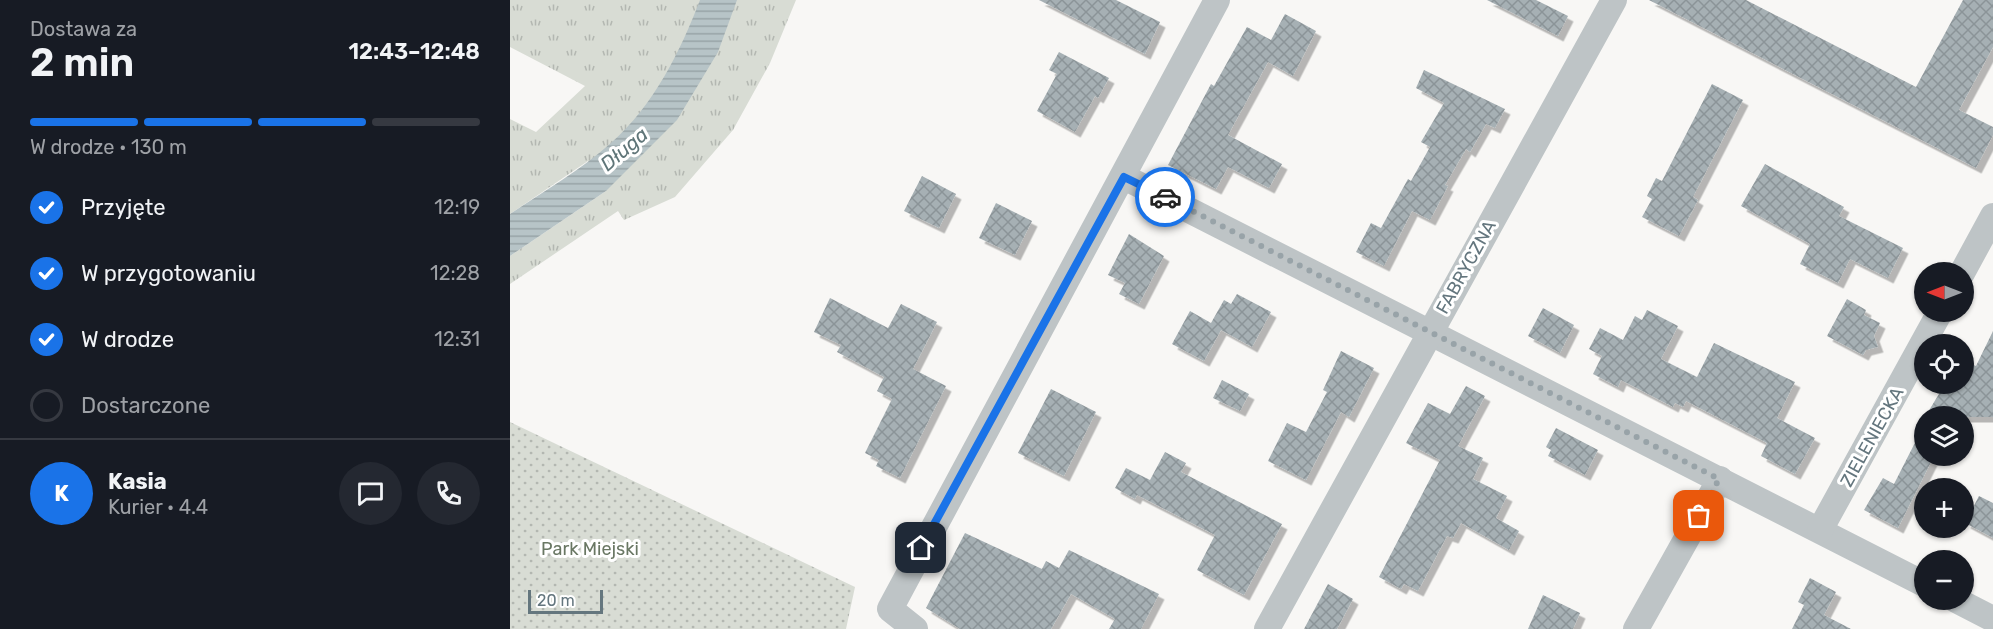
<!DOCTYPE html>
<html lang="pl">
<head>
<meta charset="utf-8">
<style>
	body { margin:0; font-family:Rubik,sans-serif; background:#242831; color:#f1f3f6; height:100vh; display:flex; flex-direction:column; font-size:22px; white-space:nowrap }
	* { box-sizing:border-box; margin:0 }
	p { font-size:20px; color:#9ea1a6 }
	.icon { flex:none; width:33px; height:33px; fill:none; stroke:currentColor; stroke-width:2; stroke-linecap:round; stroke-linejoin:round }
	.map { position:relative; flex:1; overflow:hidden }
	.side { display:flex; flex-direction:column; background:#171b24; width:510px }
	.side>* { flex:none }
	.needle { width:39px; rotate:270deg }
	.tools { position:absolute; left:1404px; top:262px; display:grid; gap:12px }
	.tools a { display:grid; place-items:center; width:60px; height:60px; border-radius:50%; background:#171b24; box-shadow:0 2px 4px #0004; font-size:30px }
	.scale { position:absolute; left:18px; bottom:15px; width:75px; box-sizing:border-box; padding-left:6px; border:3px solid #64767e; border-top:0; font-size:16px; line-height:21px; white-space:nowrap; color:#64767e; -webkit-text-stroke:4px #fff; paint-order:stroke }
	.pin { position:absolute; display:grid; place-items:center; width:51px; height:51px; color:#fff; margin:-26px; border-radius:12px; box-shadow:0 3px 9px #0006 }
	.courier { position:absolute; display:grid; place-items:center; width:60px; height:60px; margin:-30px; border:4px solid #1a73e8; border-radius:50%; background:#fff; color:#222; box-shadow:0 2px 8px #0007 }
	.head em { font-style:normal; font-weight:600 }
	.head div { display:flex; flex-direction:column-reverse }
	.head { display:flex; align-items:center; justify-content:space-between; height:102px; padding:0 30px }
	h1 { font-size:39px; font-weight:600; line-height:45px }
	.bar { display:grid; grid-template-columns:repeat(4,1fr); gap:9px 6px; align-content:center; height:72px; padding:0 30px }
	.bar i { height:8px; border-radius:4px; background:#363941 }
	.bar .current { background:#1a73e8 }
	.bar p { grid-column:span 4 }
	.line { display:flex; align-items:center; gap:15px; padding:0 30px; border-top:2px solid #363941 }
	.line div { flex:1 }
	.round { display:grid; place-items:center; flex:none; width:63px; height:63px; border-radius:32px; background:#242831 }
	ol { padding:0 30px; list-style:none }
	li { display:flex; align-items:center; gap:18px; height:66px }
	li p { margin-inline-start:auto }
	li .icon { padding:6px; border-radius:50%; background:#1a73e8; color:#fff; stroke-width:4 }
	li:last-child { color:#9ea1a6 }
	li i { width:33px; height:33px; border:3px solid #363941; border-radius:50% }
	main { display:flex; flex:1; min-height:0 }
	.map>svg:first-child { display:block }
	.grass { fill:url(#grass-tufts) }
	.park { fill:url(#park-dots) }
	.water { fill:url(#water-rules) }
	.building { fill:url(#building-cross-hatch); filter:url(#shadow) }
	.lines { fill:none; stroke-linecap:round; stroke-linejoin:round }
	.minor { stroke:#bec4c6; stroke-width:26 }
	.done { stroke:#98a3a8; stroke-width:6; stroke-dasharray:0 10.8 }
	.route { stroke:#1a73e8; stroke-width:8 }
	.labels { text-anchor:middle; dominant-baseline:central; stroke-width:6; stroke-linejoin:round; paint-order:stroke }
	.street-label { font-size:18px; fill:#64767e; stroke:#fff }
	.park-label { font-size:18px; fill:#697763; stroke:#fff }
	.water-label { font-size:20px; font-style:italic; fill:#5f7578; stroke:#fff }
</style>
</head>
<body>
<main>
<section class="side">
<div class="head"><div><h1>2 min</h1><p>Dostawa za</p></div><em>12:43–12:48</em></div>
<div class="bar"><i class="current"></i><i class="current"></i><i class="current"></i><i></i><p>W drodze · 130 m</p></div>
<ol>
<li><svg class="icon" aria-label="check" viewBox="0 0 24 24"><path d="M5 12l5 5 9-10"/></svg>Przyjęte<p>12:19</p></li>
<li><svg class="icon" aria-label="check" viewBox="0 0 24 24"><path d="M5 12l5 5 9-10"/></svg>W przygotowaniu<p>12:28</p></li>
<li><svg class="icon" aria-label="check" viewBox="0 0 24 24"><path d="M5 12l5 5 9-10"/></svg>W drodze<p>12:31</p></li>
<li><i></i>Dostarczone</li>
</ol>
<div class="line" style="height:108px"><b class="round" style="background:#1a73e8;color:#fff">K</b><div><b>Kasia</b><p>Kurier · 4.4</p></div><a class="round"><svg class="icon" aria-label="chat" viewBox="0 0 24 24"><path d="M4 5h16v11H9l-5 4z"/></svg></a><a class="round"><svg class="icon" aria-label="phone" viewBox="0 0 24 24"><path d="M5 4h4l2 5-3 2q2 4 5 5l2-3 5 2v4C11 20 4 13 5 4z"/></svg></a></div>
</section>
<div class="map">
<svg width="1483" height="629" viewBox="0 0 1483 629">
	<defs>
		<pattern id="grass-tufts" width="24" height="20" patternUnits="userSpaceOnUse" patternTransform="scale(1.5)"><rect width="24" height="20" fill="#d8dcd4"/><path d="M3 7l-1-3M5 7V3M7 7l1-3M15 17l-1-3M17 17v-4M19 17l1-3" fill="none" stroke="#b3b7b1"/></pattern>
		<pattern id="park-dots" width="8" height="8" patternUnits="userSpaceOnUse" patternTransform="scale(1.5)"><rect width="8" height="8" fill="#d8dcd4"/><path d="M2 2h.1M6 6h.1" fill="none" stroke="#b3b7b1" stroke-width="1.8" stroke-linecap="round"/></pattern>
		<pattern id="water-rules" width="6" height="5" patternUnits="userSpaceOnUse" patternTransform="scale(1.5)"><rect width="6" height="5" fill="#b7c4c7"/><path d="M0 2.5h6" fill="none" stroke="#98a4a7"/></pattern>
		<pattern id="building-cross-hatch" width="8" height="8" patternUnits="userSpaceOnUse" patternTransform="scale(1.5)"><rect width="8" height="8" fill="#a6b0b4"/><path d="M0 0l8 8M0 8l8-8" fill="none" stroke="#8b9498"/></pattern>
		<filter id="shadow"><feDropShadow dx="5.5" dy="5.5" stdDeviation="0" flood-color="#0004"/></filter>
	</defs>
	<rect width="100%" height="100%" fill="#f8f7f5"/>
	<polygon class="grass" points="0,0 286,0 260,63 223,130 165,197 114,220 108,211 0,284 0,256 96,191 78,161 0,214 0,119 26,132 75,86 0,47"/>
	<polygon class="park" points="0,422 345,587 336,629 0,629"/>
	<path class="water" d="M190,0H227L208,52L167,120L96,191L0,256V214C34,191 71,170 101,143C144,105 170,52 190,0Z"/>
	<g class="building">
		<polygon points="529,0 606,0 650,22 635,54"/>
		<polygon points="977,0 1026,0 1058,16 1048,36"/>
		<polygon points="1139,0 1236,0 1406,87 1453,0 1483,0 1483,47 1449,110 1483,127 1483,135 1466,168"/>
		<polygon points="775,14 806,31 783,76 758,62 718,135 772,164 759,188 718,167 706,189 658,165 701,84 704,86 737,27 761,40"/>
		<polygon points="549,52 599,78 588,98 585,96 565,132 527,111 547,74 539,70"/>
		<polygon points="914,70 995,109 985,128 976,124 960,152 956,149 935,185 938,186 920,220 902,211 874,266 846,252 861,223 871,228 898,179 901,181 920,147 911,142 934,103 906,88"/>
		<polygon points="1202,84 1233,100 1183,197 1188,200 1169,236 1132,217 1142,199 1137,196 1146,178 1152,181"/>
		<polygon points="1255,164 1334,207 1329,216 1393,248 1378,278 1340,259 1328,283 1290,264 1300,244 1231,206"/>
		<polygon points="412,176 446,194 429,228 394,211"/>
		<polygon points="486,203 522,221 505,255 469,238"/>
		<polygon points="619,234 654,256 629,304 609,294 615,283 598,275"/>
		<polygon points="727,294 761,312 742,347 711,330 694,361 662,344 680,311 701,323 714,300 721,304"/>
		<polygon points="320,298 378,328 391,304 427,322 403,369 436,386 390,478 366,466 369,460 355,453 382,399 367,391 374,377 327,352 331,345 304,332"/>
		<polygon points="1337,299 1356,310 1354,315 1370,323 1364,336 1368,347 1356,350 1353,355 1317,336"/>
		<polygon points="1033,308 1064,325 1050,353 1018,336"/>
		<polygon points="1137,310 1168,326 1151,359 1187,377 1204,343 1285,382 1267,418 1305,438 1285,474 1251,456 1257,443 1176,401 1173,407 1165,403 1163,407 1111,380 1108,387 1083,374 1092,356 1079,349 1090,328 1113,340 1125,316 1132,320"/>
		<polygon points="1483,331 1483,417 1415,417 1435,384 1454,384 1461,364 1466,366"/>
		<polygon points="831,351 864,368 839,417 831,412 796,480 758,461 777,423 796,432 817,392 813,390"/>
		<polygon points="712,380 739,394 730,411 703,398"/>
		<polygon points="956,386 975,396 948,446 973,458 963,479 997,496 986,518 1009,531 999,550 951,523 943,538 937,536 908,591 894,584 891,589 869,577 930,460 896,443 918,403 940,414"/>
		<polygon points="541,389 586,412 554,476 508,453"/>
		<polygon points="1414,425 1414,456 1424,456 1388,528 1354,510 1373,478 1384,484"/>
		<polygon points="1046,428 1088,450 1075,475 1038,456 1041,450 1036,447"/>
		<polygon points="655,452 676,463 671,472 772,524 734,595 687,570 705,535 627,495 625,499 605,488 616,468 640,480"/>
		<polygon points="1469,496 1483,503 1483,538 1455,523"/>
		<polygon points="455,533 532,569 536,561 549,568 559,550 649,594 631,629 599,629 605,619 561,594 541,629 450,629 416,608"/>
		<polygon points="1300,578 1326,592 1314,615 1341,629 1282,629 1294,605 1288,602"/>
		<polygon points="818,584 843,599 827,629 794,629"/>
		<polygon points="1033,595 1070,613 1063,629 1018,629"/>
	</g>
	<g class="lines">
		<g class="minor">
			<polyline points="614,177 1414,584"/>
			<polyline points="1452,273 1483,216"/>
			<polyline points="1310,530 1430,312"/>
			<polyline points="1446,600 1483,619"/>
			<polyline points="405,629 380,609 707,0"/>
			<polyline points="757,629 1104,0"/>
			<polyline points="1126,629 1210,479"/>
		</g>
	</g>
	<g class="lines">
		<polyline class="done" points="655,197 1209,479 1189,516"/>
		<polyline class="route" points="411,548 614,177 655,197"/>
	</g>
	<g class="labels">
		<g class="street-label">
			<text transform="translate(956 267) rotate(-61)">FABRYCZNA</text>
			<text transform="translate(1362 437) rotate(-61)">ZIELENIECKA</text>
		</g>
		<g class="park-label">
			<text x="80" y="549">Park Miejski</text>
		</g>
		<g class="water-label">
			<text transform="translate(114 149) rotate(-40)">Długa</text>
		</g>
	</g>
</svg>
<div class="tools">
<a><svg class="needle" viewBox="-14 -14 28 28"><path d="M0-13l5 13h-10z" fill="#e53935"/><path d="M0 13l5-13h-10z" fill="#9ea1a6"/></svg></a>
<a><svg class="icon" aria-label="locate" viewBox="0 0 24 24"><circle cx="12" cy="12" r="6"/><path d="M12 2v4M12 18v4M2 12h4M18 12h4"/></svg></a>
<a><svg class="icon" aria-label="layers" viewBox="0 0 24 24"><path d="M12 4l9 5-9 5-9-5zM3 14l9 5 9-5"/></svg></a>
<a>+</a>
<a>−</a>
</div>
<div class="scale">20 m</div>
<div class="pin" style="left:1189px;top:516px;background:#ea580c"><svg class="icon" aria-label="bag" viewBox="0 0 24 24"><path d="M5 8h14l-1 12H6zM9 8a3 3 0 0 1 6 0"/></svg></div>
<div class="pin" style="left:411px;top:548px;background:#1f2937"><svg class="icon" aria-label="home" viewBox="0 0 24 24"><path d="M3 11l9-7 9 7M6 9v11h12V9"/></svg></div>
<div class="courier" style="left:655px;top:197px"><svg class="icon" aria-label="car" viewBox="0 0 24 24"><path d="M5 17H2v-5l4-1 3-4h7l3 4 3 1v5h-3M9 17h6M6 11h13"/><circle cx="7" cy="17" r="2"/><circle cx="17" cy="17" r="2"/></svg></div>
</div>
</main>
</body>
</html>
